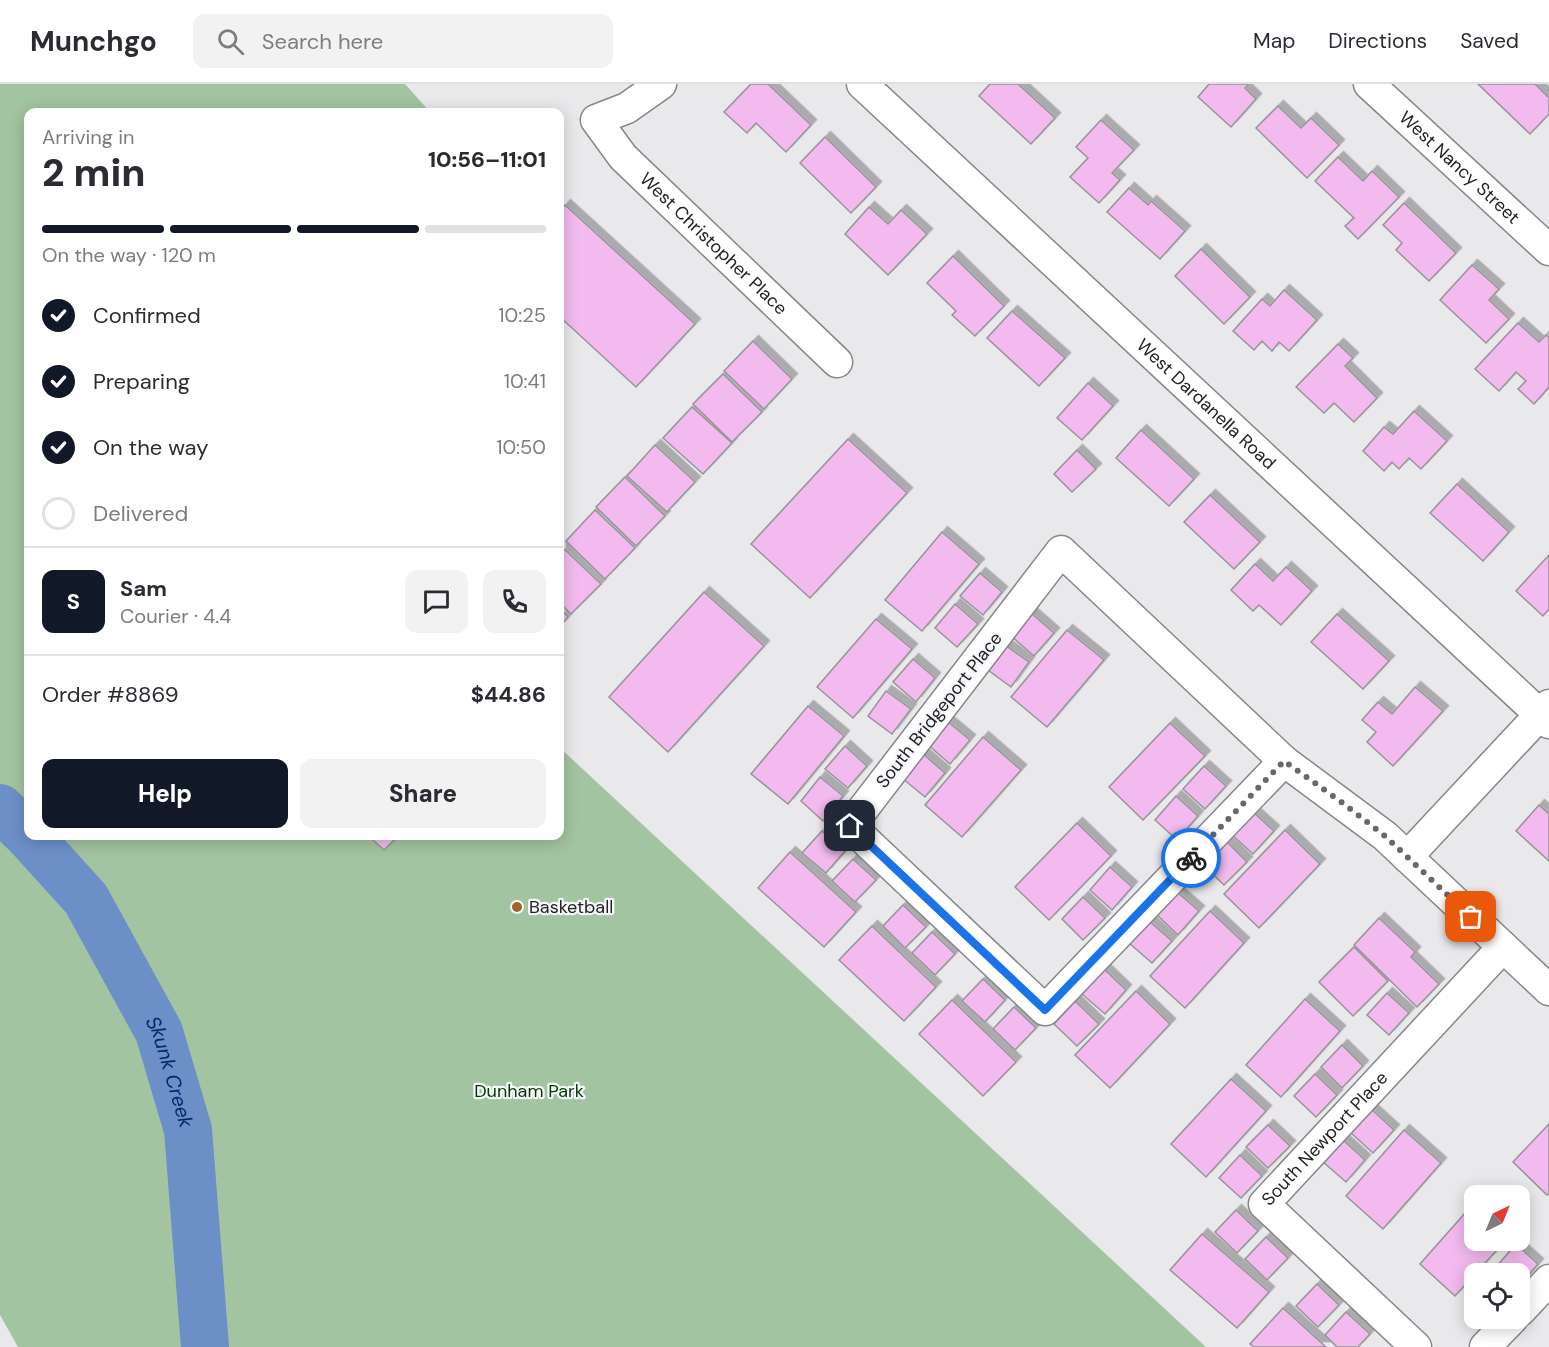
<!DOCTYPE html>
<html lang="en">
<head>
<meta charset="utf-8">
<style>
	body { margin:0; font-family:"DM Sans",sans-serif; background:#f2f2f3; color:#2b2b33; height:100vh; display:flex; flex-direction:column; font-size:22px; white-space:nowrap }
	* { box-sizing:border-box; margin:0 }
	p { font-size:20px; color:#7c7c81 }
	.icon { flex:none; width:33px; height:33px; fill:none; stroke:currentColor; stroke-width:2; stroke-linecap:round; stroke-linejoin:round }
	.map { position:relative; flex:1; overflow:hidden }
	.details { position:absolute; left:24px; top:24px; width:540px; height:732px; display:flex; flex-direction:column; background:#fff; border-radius:12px; box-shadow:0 3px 15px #0003 }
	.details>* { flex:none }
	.needle { width:39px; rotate:43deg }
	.tools { position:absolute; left:1464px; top:1101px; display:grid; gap:12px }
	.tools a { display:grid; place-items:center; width:66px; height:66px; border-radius:12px; background:#fff; box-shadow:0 3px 15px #0003; font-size:30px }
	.pin { position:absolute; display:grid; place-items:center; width:51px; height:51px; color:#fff; margin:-26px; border-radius:12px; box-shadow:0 3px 9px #0006 }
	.courier { position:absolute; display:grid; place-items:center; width:60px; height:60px; margin:-30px; border:4px solid #1a73e8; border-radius:50%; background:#fff; color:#222; box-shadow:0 2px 8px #0007 }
	.headline em { font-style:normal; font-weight:800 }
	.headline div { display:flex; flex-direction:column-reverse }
	.headline { display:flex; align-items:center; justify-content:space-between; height:102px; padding:0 18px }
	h1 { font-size:39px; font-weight:800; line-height:45px }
	.bar { display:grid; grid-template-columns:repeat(4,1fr); gap:9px 6px; align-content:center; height:72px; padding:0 18px }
	.bar i { height:8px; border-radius:4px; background:#e1e1e2 }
	.bar .on { background:#111827 }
	.bar p { grid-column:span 4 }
	.line { display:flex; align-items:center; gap:15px; padding:0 18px; border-top:2px solid #e1e1e2 }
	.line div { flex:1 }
	.round { display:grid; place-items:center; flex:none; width:63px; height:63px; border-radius:12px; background:#f2f2f3 }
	ol { padding:0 18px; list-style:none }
	li { display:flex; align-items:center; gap:18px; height:66px }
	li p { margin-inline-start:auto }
	li .icon { padding:6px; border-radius:50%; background:#111827; color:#fff; stroke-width:4 }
	li:last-child { color:#7c7c81 }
	li i { width:33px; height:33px; border:3px solid #e1e1e2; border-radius:50% }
	.cta { display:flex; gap:12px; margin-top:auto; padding:12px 18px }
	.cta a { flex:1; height:69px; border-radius:12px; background:#111827; color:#fff; font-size:24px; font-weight:800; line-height:69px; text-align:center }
	.cta a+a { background:#f2f2f3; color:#2b2b33 }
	header { display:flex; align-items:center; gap:36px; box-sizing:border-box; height:84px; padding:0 30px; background:#fff; border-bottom:2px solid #e1e1e2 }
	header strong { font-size:28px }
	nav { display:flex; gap:33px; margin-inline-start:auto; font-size:21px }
	.search { width:420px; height:54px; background:#f2f2f3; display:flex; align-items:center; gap:15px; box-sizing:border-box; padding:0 21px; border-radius:12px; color:#7c7c81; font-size:22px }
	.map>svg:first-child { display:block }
	.green { fill:#a3c4a0 }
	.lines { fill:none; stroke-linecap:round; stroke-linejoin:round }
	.river { stroke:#6d8fc8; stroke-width:48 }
	.building { fill:#f2baef; stroke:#969496; stroke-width:1.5; filter:url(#shadow) }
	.minor-casing { stroke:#868789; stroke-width:33 }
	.minor { stroke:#fff; stroke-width:30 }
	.done { stroke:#686869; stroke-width:6; stroke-dasharray:0 10.8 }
	.route { stroke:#1a73e8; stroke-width:8 }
	.poi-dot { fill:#a4612e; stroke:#f6f7fa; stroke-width:2 }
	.labels { text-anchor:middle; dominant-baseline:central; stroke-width:4.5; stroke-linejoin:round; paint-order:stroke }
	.street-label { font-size:18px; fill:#222223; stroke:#f6f7fa }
	.poi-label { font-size:18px; fill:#222223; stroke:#f6f7fa; text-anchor:start }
	.park-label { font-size:18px; fill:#003802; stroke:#f6f7fa }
	.water-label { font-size:20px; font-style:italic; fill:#012a6c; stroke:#f6f7fa }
</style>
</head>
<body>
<header>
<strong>Munchgo</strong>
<div class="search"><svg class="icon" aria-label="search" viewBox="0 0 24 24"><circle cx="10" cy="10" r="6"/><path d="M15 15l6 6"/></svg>Search here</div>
<nav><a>Map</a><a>Directions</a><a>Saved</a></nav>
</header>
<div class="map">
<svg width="1549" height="1263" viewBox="0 0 1549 1263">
	<defs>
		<filter id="shadow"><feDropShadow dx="5.5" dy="-5.5" stdDeviation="0" flood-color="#0004"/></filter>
	</defs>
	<rect width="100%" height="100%" fill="#e9e9ec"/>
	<polygon class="green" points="0,0 405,0 430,28 28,28 28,752 560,752 560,664 1206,1263 18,1263 0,1231"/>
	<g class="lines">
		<g class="river">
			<polyline points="0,724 28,751"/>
			<path id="s1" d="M29,752L86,815L159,948L188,1046L205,1263"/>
		</g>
	</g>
	<g class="building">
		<polygon points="751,0 768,0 811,41 786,68 756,39 747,49 724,28"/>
		<polygon points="990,0 1018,0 1055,34 1031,60 979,12"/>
		<polygon points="1209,0 1249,0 1245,4 1256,15 1231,43 1198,13"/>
		<polygon points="1478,0 1535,0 1549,14 1549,30 1530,50"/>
		<polygon points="1278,22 1301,44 1311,34 1339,61 1307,94 1256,44"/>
		<polygon points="1101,36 1134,66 1112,89 1120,96 1099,119 1070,93 1088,74 1076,63"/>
		<polygon points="825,53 876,103 851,129 800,79"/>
		<polygon points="1338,73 1363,97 1372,87 1399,113 1358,155 1345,142 1354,134 1315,97"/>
		<polygon points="1129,104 1148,121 1151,117 1185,147 1160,175 1107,128"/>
		<polygon points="1404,119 1456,169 1429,197 1396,166 1402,159 1383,141"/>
		<polygon points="565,121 695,240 636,303 560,233 560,127"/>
		<polygon points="869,123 888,140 901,126 927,150 888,191 845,150"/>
		<polygon points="1201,165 1250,213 1224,240 1175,192"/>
		<polygon points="953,172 1004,222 975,252 952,231 956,227 927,199"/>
		<polygon points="1472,181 1499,205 1489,216 1509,235 1486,259 1440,216"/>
		<polygon points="1284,206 1317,236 1289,267 1279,258 1272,267 1262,257 1254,266 1233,247 1262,215 1270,222"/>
		<polygon points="1012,227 1065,274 1039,302 987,254"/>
		<polygon points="1518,239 1539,258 1546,251 1549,254 1549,303 1534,320 1518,305 1526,297 1516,288 1499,307 1475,285"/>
		<polygon points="753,257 792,295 764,325 724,287"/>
		<polygon points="1338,260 1353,274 1345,282 1377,314 1354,338 1334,319 1324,329 1296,303"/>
		<polygon points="723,290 762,328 732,358 693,320"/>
		<polygon points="1088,299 1113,322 1082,356 1057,334"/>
		<polygon points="692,323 732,359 703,390 663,354"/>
		<polygon points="1414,327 1447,357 1421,385 1409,374 1399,385 1392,378 1384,387 1363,367 1384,343 1393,350"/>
		<polygon points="1141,346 1194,395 1169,422 1116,374"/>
		<polygon points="848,355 907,409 810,514 751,460"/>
		<polygon points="655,361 695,398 667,428 627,392"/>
		<polygon points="1077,366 1096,385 1072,408 1054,390"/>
		<polygon points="625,393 665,432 636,462 596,423"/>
		<polygon points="1457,400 1509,448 1483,477 1430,429"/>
		<polygon points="1210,411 1260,458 1234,485 1184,438"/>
		<polygon points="595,426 635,464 605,495 566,457"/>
		<polygon points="942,448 979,480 922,547 885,516"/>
		<polygon points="561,462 601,500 571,530 560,519"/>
		<polygon points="1549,471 1549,525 1543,532 1516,507"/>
		<polygon points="1255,480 1273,497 1286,483 1312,507 1281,541 1259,521 1253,527 1231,506"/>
		<polygon points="980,489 1002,508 983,531 960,512"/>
		<polygon points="704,508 764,562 668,668 609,613"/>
		<polygon points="955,520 978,540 957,563 935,544"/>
		<polygon points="560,524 568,533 560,542"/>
		<polygon points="1031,529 1054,549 1034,572 1011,552"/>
		<polygon points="1337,530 1389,577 1363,605 1311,558"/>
		<polygon points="876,535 912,565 853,634 817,603"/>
		<polygon points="1067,546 1104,576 1047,643 1011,613"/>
		<polygon points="1005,561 1029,578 1011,603 988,586"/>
		<polygon points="913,575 935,594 916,618 893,598"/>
		<polygon points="1415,603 1443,627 1393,682 1367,658 1376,648 1362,636 1378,618 1392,630"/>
		<polygon points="886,607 911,625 892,650 868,632"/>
		<polygon points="808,622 844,652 788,720 751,690"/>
		<polygon points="947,637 970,656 950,680 927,660"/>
		<polygon points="1170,639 1205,672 1143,736 1109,703"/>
		<polygon points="983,653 1021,686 962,753 925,721"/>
		<polygon points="845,662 867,682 848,704 825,685"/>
		<polygon points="922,669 945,689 925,713 902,694"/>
		<polygon points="1204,682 1226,702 1205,725 1183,705"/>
		<polygon points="820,693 843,712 823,737 801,717"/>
		<polygon points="1176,712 1198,732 1177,756 1155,736"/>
		<polygon points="1539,721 1549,730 1549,777 1516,747"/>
		<polygon points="1252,727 1274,747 1253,770 1231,750"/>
		<polygon points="1077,739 1111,772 1049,836 1015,803"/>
		<polygon points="1285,746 1320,780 1259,844 1224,810"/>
		<polygon points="822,747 845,767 826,789 802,769"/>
		<polygon points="369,752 398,752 384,766"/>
		<polygon points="1225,756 1247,778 1224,801 1202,780"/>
		<polygon points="790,768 856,828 824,863 758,804"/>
		<polygon points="853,775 876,796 855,818 832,797"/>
		<polygon points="1110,783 1132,803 1112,826 1090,806"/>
		<polygon points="1176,807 1199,827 1178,851 1156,830"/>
		<polygon points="1083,813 1105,834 1083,856 1062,835"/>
		<polygon points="903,821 926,843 905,864 883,842"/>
		<polygon points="1210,827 1244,859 1185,924 1150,892"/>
		<polygon points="1379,834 1415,868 1411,873 1439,900 1417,923 1354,861"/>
		<polygon points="1149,837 1172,857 1152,879 1129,859"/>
		<polygon points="872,842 936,903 904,937 839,876"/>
		<polygon points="932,848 955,870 935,891 912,869"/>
		<polygon points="1354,863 1388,897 1353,932 1319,898"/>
		<polygon points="1104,885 1126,906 1105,930 1082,910"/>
		<polygon points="983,895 1005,916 985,938 962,917"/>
		<polygon points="1136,907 1170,940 1110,1004 1075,971"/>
		<polygon points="1387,909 1409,929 1389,951 1367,931"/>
		<polygon points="1305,915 1340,947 1281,1013 1246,981"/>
		<polygon points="952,916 1016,978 983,1012 919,950"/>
		<polygon points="1075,917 1099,940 1077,962 1054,940"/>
		<polygon points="1014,923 1036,944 1015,966 993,945"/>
		<polygon points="1342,961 1363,982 1342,1004 1321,983"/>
		<polygon points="1315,990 1337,1011 1316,1033 1294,1012"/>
		<polygon points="1231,995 1266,1027 1206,1093 1171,1060"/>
		<polygon points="1371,1025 1394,1046 1373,1069 1350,1048"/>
		<polygon points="1549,1040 1549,1110 1547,1111 1513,1078"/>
		<polygon points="1268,1041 1290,1062 1268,1084 1246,1063"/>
		<polygon points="1404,1046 1441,1079 1383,1145 1346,1112"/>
		<polygon points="1343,1056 1365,1076 1346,1098 1323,1078"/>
		<polygon points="1240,1071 1262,1092 1241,1114 1219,1094"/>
		<polygon points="1474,1119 1474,1156 1506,1156 1455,1212 1420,1180"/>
		<polygon points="1236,1126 1258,1147 1237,1169 1215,1148"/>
		<polygon points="1202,1150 1269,1208 1237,1244 1170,1186"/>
		<polygon points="1266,1153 1288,1174 1267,1196 1245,1175"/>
		<polygon points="1516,1160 1538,1180 1520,1201 1520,1190 1503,1190 1496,1183"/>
		<polygon points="1317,1200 1339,1221 1318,1243 1296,1222"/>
		<polygon points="1283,1224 1326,1263 1254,1263 1250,1260"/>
		<polygon points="1346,1228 1370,1250 1358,1263 1337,1263 1325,1251"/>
	</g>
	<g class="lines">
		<g class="minor-casing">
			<g id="minor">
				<path id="s2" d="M661,0L627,24L596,36L623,73L837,278"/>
				<path id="s3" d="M862,0L1549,639"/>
				<path id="s4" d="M1369,0L1549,166"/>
				<polygon points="1061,467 1284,677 1045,926 850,742"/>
				<polyline points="1284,677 1385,752 1549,906"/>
				<polyline points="1407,773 1549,621"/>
				<polyline points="1520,1227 1549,1196"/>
				<path id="s5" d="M1416,1263L1264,1120L1503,863"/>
				<polyline points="1485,1263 1513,1234"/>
			</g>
		</g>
		<use href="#minor" class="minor"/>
	</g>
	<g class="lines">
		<polyline class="done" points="1191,774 1284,677 1340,717 1385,752 1471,833"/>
		<polyline class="route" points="850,742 1045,926 1191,774"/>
	</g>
	<circle class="poi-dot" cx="517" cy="823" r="6"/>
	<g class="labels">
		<g class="street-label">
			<text stroke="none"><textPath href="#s4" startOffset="123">West Nancy Street</textPath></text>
			<text stroke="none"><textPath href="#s2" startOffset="246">West Christopher Place</textPath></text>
			<text stroke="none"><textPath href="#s3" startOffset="470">West Dardanella Road</textPath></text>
			<text transform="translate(939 626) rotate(-52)">South Bridgeport Place</text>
			<text stroke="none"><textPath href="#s5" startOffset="298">South Newport Place</textPath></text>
		</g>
		<g class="poi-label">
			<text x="529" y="823">Basketball</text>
		</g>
		<g class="park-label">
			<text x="529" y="1007">Dunham Park</text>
		</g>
		<g class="water-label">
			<text stroke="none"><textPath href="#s1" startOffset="278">Skunk Creek</textPath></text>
		</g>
	</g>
</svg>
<div class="tools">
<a><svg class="needle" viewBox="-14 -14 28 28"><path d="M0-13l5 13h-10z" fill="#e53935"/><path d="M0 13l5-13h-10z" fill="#7c7c81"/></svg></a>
<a><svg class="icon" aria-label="locate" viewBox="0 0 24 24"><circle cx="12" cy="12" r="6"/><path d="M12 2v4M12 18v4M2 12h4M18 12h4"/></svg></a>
</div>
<div class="pin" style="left:1471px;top:833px;background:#ea580c"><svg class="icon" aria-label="bag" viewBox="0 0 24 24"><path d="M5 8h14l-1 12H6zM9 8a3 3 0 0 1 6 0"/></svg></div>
<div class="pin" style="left:850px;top:742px;background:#1f2937"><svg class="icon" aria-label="home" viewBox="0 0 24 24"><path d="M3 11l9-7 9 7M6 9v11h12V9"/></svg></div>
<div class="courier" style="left:1191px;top:774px"><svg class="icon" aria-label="bike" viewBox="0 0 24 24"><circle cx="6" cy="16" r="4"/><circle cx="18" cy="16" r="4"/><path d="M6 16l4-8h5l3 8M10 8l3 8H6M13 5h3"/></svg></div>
<section class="details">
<div class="headline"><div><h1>2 min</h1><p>Arriving in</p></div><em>10:56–11:01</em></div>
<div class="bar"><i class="on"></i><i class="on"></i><i class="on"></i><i></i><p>On the way · 120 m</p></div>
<ol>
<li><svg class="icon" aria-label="check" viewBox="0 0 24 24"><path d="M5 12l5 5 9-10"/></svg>Confirmed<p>10:25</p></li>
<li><svg class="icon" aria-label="check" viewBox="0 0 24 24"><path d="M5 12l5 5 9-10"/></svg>Preparing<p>10:41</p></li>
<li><svg class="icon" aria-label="check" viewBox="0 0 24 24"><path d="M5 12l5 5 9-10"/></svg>On the way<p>10:50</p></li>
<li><i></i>Delivered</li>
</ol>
<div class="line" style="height:108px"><b class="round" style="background:#111827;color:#fff">S</b><div><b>Sam</b><p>Courier · 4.4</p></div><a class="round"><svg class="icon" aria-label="chat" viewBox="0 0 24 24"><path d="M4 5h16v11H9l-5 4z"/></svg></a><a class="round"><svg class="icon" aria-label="phone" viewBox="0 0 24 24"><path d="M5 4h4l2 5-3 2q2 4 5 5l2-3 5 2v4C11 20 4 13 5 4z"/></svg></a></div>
<div class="line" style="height:78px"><div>Order #8869</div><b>$44.86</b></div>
<div class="cta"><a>Help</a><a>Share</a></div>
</section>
</div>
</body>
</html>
